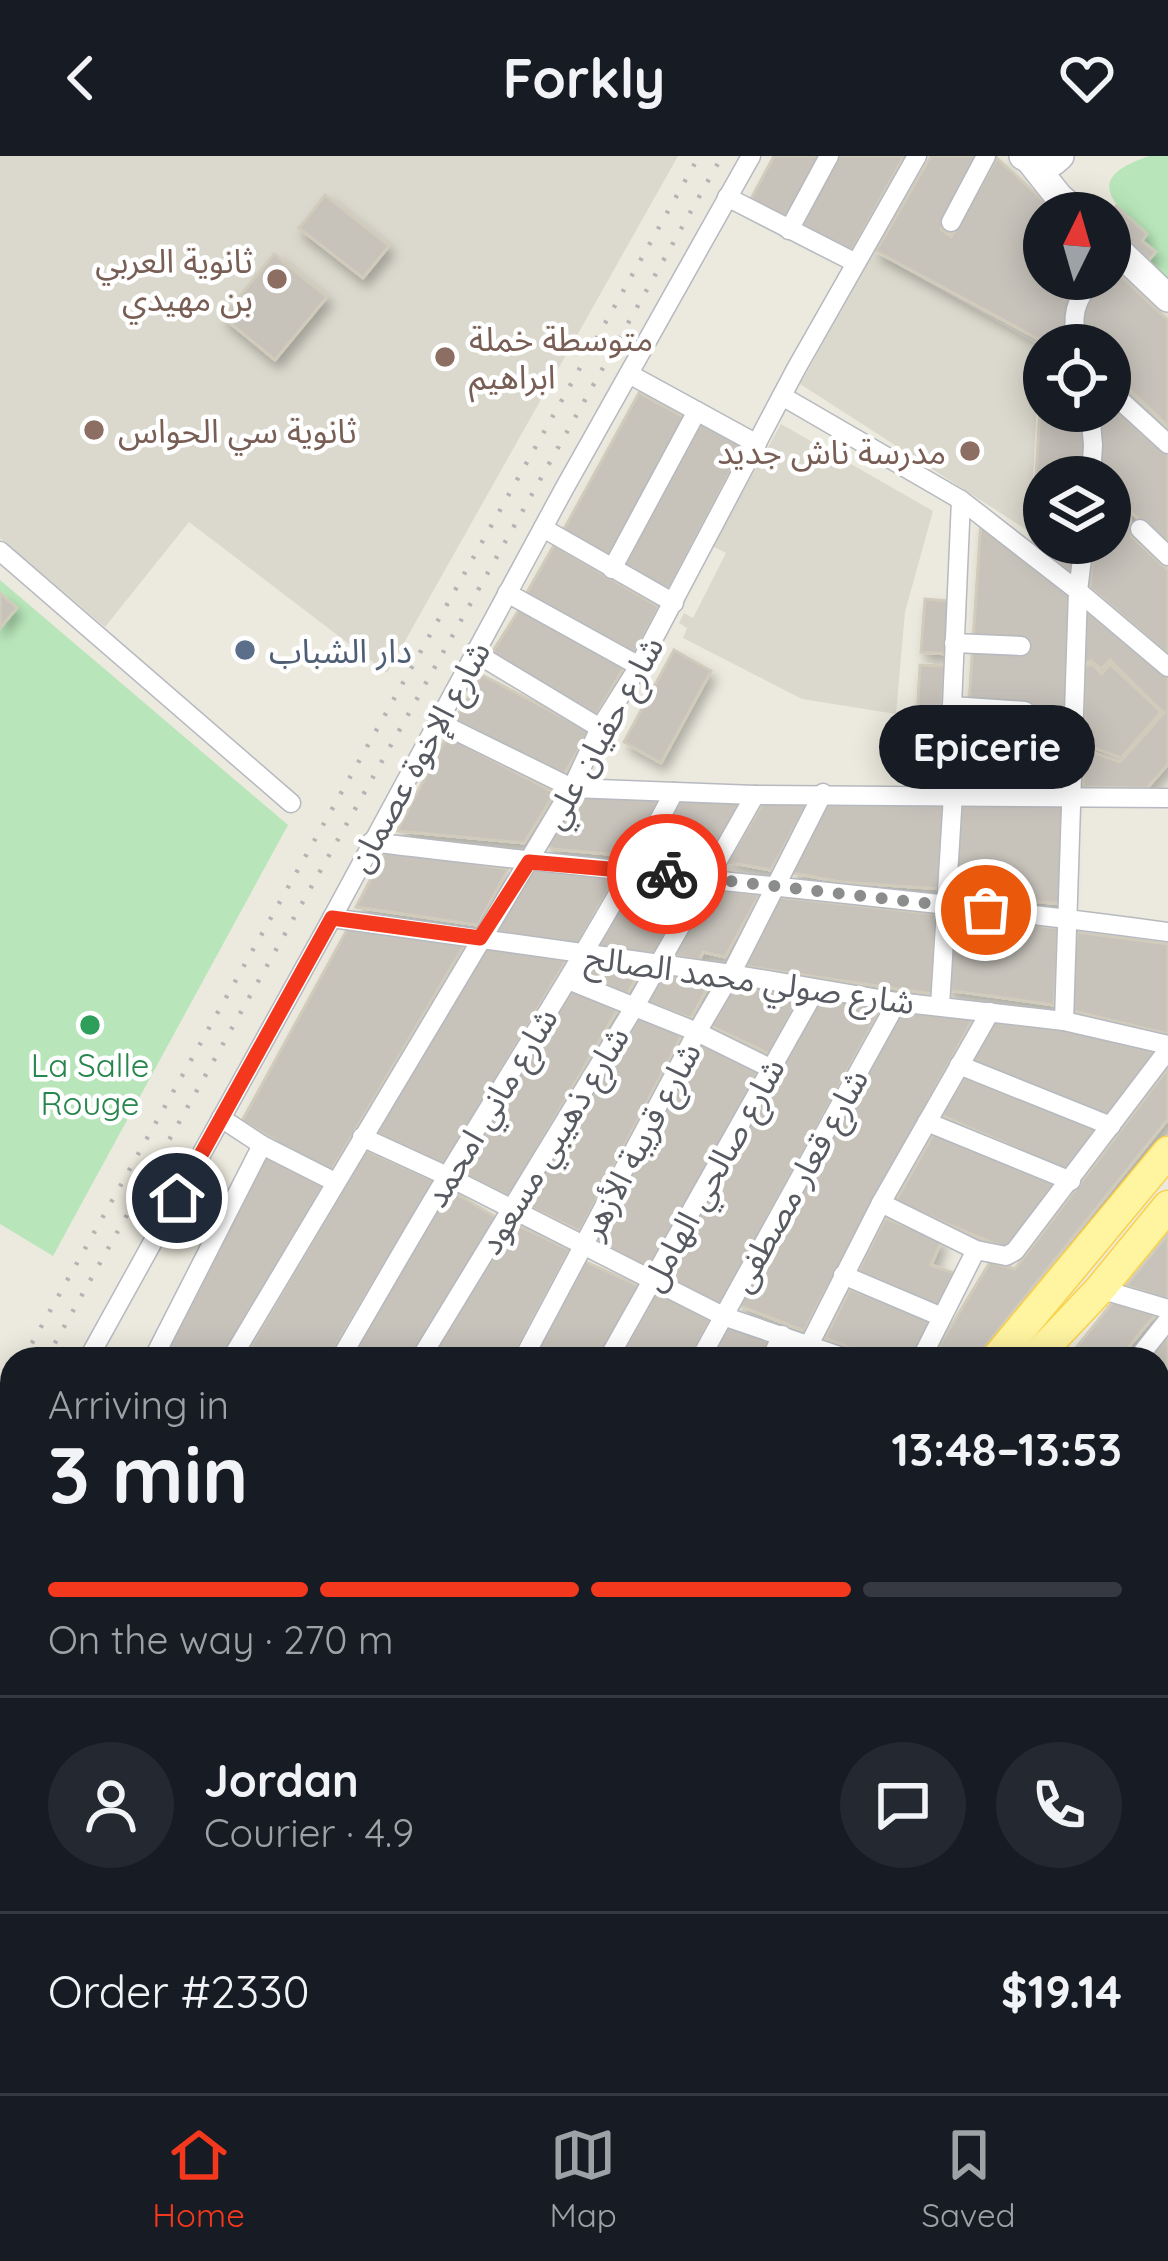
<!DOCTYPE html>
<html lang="en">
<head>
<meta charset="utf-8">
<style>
	body { margin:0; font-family:Quicksand,"Noto Sans Arabic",sans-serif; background:#242831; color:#f1f3f6; height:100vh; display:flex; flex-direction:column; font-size:45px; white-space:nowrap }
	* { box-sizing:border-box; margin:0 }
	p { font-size:39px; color:#9ea1a6 }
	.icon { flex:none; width:66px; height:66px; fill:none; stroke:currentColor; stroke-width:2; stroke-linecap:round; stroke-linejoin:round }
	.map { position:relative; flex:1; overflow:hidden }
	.sheet { position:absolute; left:0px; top:1191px; width:1170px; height:747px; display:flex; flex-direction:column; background:#171b24; border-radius:36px 36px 0 0; box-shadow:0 6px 30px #0003 }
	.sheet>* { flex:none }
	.needle { width:78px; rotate:5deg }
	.controls { position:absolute; left:1023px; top:36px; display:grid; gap:24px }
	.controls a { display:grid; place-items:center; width:108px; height:108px; border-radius:50%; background:#171b24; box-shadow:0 6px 30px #0003; font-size:60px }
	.pin { position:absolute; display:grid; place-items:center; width:102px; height:102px; color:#fff; margin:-51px; border:6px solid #fff; border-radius:50%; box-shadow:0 3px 12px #0007 }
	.courier { position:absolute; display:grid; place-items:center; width:120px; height:120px; margin:-60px; border:9px solid #f3381d; border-radius:50%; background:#fff; color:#222; box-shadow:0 3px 15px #0007 }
	.bubble { position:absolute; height:84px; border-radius:42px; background:#171b24; box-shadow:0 6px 30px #0003; font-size:39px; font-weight:700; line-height:84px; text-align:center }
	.overview em { font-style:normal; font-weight:700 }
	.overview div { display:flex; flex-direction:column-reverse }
	.overview { display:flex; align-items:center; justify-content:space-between; height:204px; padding:0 48px }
	h1 { font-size:78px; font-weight:700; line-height:90px }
	.bar { display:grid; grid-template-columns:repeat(4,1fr); gap:18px 12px; align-content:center; height:144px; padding:0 48px }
	.bar i { height:15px; border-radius:9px; background:#363941 }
	.bar .active { background:#f3381d }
	.bar p { grid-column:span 4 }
	.line { display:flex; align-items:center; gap:30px; padding:0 48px; border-top:3px solid #363941 }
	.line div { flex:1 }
	.round { display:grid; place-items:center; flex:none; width:126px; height:126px; border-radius:63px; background:#242831 }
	header { display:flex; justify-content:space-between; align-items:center; height:156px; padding:0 48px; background:#171b24; font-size:54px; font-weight:700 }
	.tab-bar { display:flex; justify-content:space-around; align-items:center; height:168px; border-top:3px solid #363941; background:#171b24; font-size:33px; color:#9ea1a6 }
	.tab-bar a { display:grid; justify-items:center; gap:6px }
	.tab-bar .active { color:#f3381d }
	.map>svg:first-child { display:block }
	.education { fill:#dbd9cd }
	.medical { fill:#fcdcd7 }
	.green { fill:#b8e6ba }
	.building { fill:#c7c3bb; stroke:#d1cbbc; stroke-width:3; filter:url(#shadow) }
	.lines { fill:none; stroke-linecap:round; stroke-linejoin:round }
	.lane-casing { stroke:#b6b9bf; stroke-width:12 }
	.street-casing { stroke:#b6b9bf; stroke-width:21 }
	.secondary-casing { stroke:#b7bbc2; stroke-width:30 }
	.primary-casing { stroke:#fad149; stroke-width:33 }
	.lane { stroke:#fff; stroke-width:9 }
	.street { stroke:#fff; stroke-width:18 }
	.secondary { stroke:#fff; stroke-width:27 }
	.primary { stroke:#fff4a0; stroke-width:30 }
	.rail { stroke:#b3b4b4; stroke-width:4.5; stroke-dasharray:3 15; stroke-linecap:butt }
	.done { stroke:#8b8d8d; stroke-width:12; stroke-dasharray:0 21.6 }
	.route { stroke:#f3381d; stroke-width:15 }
	.education-dot { fill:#8d6e63; stroke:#fff; stroke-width:4.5 }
	.service-dot { fill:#5c6f8a; stroke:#fff; stroke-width:4.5 }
	.leisure-dot { fill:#2e9e5b; stroke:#fff; stroke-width:4.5 }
	.labels { text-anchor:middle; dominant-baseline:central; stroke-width:9; stroke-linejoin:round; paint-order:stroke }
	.education-label { font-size:33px; fill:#785e54; stroke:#fff; text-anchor:end }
	.service-label { font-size:33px; fill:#4e5e75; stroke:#fff; text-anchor:start }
	.street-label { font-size:33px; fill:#575b61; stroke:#fff }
	.leisure-label { font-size:33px; fill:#27864d; stroke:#fff }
</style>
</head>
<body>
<header><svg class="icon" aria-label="back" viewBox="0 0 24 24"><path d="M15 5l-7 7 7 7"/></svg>Forkly<svg class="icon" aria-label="heart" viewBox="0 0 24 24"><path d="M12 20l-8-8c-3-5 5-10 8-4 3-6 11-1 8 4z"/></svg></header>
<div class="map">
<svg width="1168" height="1937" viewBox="0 0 1168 1937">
	<defs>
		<filter id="shadow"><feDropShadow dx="4.5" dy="8" stdDeviation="6" flood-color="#0004"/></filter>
	</defs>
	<rect width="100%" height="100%" fill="#eceade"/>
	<g class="education">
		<polygon points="0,0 678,0 387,517 189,366 105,471 0,382"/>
		<polygon points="874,96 1040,190 1030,376 800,228"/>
		<polygon points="781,268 933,355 905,456 896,558 802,543 683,482 687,472 679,467 684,457 693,462 726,397 712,390"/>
		<polygon points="582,1926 888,1926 884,1937 573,1937"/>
	</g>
	<polygon class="medical" points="916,1926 1135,1926 1131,1937 913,1937"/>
	<g class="green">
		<path d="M1149,0H1168V130L1144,109L1155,95L1142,85L1146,78C1109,44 1085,22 1149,0Z"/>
		<polygon points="0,424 288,669 53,1100 0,1068"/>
	</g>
	<g class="building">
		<polygon points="774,0 823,0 788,65 751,43"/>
		<polygon points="835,0 904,0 851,97 797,68"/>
		<polygon points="931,0 978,0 941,73 951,81 997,2 1057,57 1044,57 1044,123 1085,123 1075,133 1067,162 1072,189 1044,189 1044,255 1083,255 1088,321 1044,321 1044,387 1080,387 1076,423 1032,386 1044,186 876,95"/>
		<polygon points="325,39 389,90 363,122 299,72"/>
		<polygon points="1116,50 1147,78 1142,85 1156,96 1144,109 1110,75 1110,57"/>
		<polygon points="274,98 327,141 275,204 223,161"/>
		<polygon points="1113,113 1168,164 1168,270 1110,215 1110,189 1086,189 1081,155 1105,123 1110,123"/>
		<polygon points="639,237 686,262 610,403 563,375"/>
		<polygon points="1110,241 1168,297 1168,390 1129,354 1132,381 1168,414 1168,499 1090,432 1094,387 1110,387 1110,321 1100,321 1098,255 1110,255"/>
		<polygon points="701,266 744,290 667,437 621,411"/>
		<polygon points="981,364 1070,438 1063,628 964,624"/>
		<polygon points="554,389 659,451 634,499 525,440"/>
		<polygon points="0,437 17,452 0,472"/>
		<polygon points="925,443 949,445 946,498 921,496"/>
		<polygon points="1085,445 1168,520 1168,608 1147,632 1083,631 1083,593 1120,606 1164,557 1110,504 1101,513 1091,505 1083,507"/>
		<polygon points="519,454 624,511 596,560 491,498"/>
		<polygon points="674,494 711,515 661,607 624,586"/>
		<polygon points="1092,508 1102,518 1110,508 1161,556 1121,602 1084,588 1084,511"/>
		<polygon points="920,509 945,510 941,562 917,561"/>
		<polygon points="482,519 589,575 562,622 455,564"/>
		<polygon points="917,572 941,574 939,626 914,623"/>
		<polygon points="447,580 555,637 524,687 397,675"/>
		<polygon points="576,637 662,642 630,700 552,693 547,685"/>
		<polygon points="681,641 744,642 709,709 647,703"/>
		<polygon points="831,641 943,644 941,733 841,726 792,717"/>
		<polygon points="766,642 809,645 771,714 727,706"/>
		<polygon points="962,645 1065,645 1063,748 954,738"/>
		<polygon points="386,694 508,713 478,769 356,751"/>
		<polygon points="532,712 616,720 578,788 495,776"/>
		<polygon points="635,721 695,729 655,798 594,793"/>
		<polygon points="708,731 759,739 725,801 703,796 699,804 671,799"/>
		<polygon points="778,741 936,758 932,838 743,810"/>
		<polygon points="954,760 1059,772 1054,849 947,834"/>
		<polygon points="348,772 466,786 330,1017 273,989 274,984 242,965"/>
		<polygon points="1077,776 1168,788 1168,878 1069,854"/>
		<polygon points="487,791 567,803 443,1013 374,978"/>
		<polygon points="585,806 642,812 626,840 576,823"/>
		<polygon points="663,818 714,820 691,862 646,847"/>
		<polygon points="745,828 802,837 770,898 709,869 723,842"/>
		<polygon points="573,831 620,849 507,1045 458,1019"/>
		<polygon points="818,837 883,849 719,1152 662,1123"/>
		<polygon points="904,850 974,861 804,1175 738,1149"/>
		<polygon points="638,856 683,877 580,1075 523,1048"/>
		<polygon points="995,862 1076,871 1160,896 1110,962 969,909"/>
		<polygon points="700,883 760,913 651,1114 596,1085"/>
		<polygon points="1168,912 1168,963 975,1203 931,1203 990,1106 1015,1113"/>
		<polygon points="966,918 1103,973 1070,1016 941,959"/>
		<polygon points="934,977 1057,1028 1009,1094 895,1046"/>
		<polygon points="267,994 327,1024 222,1203 163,1203"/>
		<polygon points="366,994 435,1024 328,1203 243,1203"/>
		<polygon points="449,1033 497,1062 413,1203 347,1203"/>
		<polygon points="885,1062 942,1084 931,1109 954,1117 938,1151 856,1119"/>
		<polygon points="513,1067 570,1094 512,1203 429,1203"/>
		<polygon points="1168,1078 1168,1144 1126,1130"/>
		<polygon points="584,1105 639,1130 599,1203 531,1203"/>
		<polygon points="850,1133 935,1165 913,1203 876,1203 825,1182"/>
		<polygon points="656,1135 711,1163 689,1203 619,1203"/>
		<polygon points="1116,1142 1158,1155 1119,1203 1067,1203"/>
		<polygon points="727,1168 769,1186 761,1203 708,1203"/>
		<polygon points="1168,1174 1168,1313 1158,1312 1158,1203 1144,1203"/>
		<polygon points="787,1189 821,1203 780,1203"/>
		<polygon points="1158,1325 1168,1327 1168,1393 1158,1390"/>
		<polygon points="1158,1403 1168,1406 1168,1465 1158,1464"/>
		<polygon points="0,1406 12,1411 12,1441 0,1436"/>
		<polygon points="1158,1479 1168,1481 1168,1517 1158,1545"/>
		<polygon points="1158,1594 1168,1596 1168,1729 1158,1725"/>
		<polygon points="12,1634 12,1749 0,1777 0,1664"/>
		<polygon points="1158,1744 1168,1748 1168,1849 1164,1861 1158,1859"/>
		<polygon points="12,1782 12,1827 0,1816 0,1808"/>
		<polygon points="0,1836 12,1847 12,1926 33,1926 27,1937 0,1937"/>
		<polygon points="50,1926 94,1926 106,1937 45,1937"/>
		<polygon points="143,1926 207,1926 201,1937 137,1937"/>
		<polygon points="226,1926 291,1926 285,1937 220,1937"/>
		<polygon points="311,1926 386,1926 376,1937 304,1937"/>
		<polygon points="500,1926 561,1926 553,1937 492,1937"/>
	</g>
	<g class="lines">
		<g class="lane-casing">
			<polyline id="lane" points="927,1937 930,1926"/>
		</g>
		<g class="street-casing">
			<g id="street">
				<polyline points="727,41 856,107"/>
				<polyline points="951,66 986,0"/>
				<polyline points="789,74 829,0"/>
				<path d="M1078,189C1070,162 1075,143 1094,123"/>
				<polyline points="629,218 757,288"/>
				<polyline points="1110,235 1168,288"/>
				<polyline points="782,240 961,344 1078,435 1168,511"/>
				<polyline points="1090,255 1093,289 1091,321"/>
				<polyline points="543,372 674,447"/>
				<polyline points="1140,373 1168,400"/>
				<polyline points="0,395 291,647"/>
				<polyline points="612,413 697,255"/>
				<polyline points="507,437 639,510"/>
				<polyline points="954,487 1021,490"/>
				<polyline points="474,496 600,572"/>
				<polyline points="952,550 1025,555"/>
				<polyline points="438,566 572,632 755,639 1168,642"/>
				<path d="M371,686C636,719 903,740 1168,776"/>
				<polyline points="332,762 731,818 897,846 1064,865 1168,889"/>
				<polyline points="568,824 697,876 772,913"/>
				<polyline points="940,850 953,639 952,550 961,344"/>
				<polyline points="1064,865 1078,435 1084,387"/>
				<polyline points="959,909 1111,970"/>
				<polyline points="221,962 262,989 335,1026"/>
				<polyline points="927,966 1071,1025"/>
				<polyline points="362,981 447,1020 723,1160 848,1203"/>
				<polyline points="881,1047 976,1094 1006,1100 1015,1095 1168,894"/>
				<polyline points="843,1119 942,1161"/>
				<polyline points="1100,1133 1168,1153"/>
				<polyline points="809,1189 881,1047 990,856"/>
				<polyline points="88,1203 332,762 564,333 751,0"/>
				<polyline points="153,1203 262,989"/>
				<polyline points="231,1203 572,632 600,572 639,510 796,213 917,0"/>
				<path d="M340,1203C377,1140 413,1076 451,1014C527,889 606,766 674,636"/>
				<polyline points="420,1203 635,850 755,639"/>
				<polyline points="523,1203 697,876 731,818 823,637"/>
				<polyline points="608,1203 816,833"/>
				<polyline points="700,1203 897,846"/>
				<polyline points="771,1203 782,1179"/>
				<polyline points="921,1203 976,1094"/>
				<polyline points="1137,1203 1168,1164"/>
				<polyline points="1158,1322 1168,1325"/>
				<polyline points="0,1364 12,1341"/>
				<polyline points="1158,1402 1168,1405"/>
				<polyline points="0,1445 12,1450"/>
				<polyline points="1158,1477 1168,1478"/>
				<polyline points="0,1522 12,1529"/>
				<polyline points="1158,1579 1168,1552"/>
				<polyline points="0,1621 12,1593"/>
				<polyline points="1158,1740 1168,1744"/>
				<polyline points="0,1787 12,1761"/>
				<polyline points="0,1823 12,1834"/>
				<polyline points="1158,1917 1168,1894"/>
				<polyline points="107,1926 118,1937"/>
				<polyline points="35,1937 40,1926"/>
				<polyline points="212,1937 217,1926"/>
				<polyline points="295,1937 301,1926"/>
				<polyline points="562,1937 571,1926"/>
				<polyline points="898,1937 902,1926"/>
			</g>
		</g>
		<g class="secondary-casing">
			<g id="secondary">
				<polyline points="1023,0 1039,9 1053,6 1060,0"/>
				<polyline points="1032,7 1059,41 1078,57"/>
				<polyline points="1110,87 1168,142"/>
				<polyline points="1158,1876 1168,1880"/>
			</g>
		</g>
		<g class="primary-casing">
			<g id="primary">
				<polyline points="996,1203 1168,996"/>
				<polyline points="1034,1203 1100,1133 1168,1050"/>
				<polyline points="398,1937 407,1926"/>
				<polyline points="442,1937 450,1926"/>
			</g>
		</g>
		<use href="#lane" class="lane"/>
		<use href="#street" class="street"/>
		<use href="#secondary" class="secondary"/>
		<use href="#primary" class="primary"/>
		<g class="rail">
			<polyline points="23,1203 699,0"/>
			<polyline points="46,1203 722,0"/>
			<polyline points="0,1245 12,1223"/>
			<polyline points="0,1285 12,1263"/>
		</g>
	</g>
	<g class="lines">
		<polyline class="done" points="667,718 986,754"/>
		<polyline class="route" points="177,1042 332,762 480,782 529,706 667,718"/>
	</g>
	<g class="education-dot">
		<circle cx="277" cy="123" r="12"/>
		<circle cx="445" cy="201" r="12"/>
		<circle cx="94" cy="274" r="12"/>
		<circle cx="970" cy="295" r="12"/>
	</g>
	<circle class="service-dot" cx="245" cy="494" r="12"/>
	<circle class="leisure-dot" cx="90" cy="869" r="12"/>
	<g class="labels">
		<g class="education-label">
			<text x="253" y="104">ثانوية العربي<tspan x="253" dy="38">بن مهيدي</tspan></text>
			<text x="469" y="182" text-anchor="start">متوسطة خملة<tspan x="469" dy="38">ابراهيم</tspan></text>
			<text x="118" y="274" text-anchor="start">ثانوية سي الحواس</text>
			<text x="946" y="295">مدرسة ناش جديد</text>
		</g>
		<g class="service-label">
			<text x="269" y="494">دار الشباب</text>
		</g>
		<g class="street-label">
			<text transform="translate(602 576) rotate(-61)">شارع حفيان علي</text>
			<text transform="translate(418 600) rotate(-61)">شارع الإخوة عصمان</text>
			<text transform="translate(750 823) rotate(8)">شارع صولي محمد الصالح</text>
			<text transform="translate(490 951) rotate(-59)">شارع ماني امحمد</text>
			<text transform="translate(553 984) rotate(-59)">شارع ذهيبي مسعود</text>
			<text transform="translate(640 984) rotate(-62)">شارع قريبة الأزهر</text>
			<text transform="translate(712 1018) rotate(-61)">شارع صالحي الهامل</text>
			<text transform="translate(798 1024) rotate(-61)">شارع قعار مصطفى</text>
		</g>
		<g class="leisure-label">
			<text x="90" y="908">La Salle<tspan x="90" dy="38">Rouge</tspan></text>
		</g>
	</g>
</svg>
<div class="controls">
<a><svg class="needle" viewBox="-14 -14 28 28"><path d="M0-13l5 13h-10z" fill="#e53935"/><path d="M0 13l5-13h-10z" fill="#9ea1a6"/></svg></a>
<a><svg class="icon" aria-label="locate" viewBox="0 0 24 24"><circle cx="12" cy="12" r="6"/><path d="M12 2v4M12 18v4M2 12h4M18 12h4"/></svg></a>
<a><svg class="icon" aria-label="layers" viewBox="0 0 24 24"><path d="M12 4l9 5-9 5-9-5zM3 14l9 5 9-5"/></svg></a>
</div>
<div class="pin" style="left:986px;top:754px;background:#ea580c"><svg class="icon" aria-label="bag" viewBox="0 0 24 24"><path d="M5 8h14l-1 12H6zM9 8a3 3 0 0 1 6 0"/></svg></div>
<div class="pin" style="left:177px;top:1042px;background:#1f2937"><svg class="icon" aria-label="home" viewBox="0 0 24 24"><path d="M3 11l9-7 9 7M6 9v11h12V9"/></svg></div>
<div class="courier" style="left:667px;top:718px"><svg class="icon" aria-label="bike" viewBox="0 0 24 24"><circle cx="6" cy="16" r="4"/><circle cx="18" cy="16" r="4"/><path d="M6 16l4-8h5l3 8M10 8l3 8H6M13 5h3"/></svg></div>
<div class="bubble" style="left:879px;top:549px;width:216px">Epicerie</div>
<section class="sheet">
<div class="overview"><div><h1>3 min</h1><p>Arriving in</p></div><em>13:48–13:53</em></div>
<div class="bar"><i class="active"></i><i class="active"></i><i class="active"></i><i></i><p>On the way · 270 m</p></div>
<div class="line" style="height:216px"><a class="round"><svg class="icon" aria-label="person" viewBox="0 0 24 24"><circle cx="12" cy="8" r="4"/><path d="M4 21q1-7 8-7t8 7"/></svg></a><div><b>Jordan</b><p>Courier · 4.9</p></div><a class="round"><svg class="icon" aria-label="chat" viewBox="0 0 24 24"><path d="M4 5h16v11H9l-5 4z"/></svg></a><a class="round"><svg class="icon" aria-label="phone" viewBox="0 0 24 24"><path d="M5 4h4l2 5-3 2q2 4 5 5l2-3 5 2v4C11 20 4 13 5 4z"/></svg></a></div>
<div class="line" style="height:156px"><div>Order #2330</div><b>$19.14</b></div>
</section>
</div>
<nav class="tab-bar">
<a class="active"><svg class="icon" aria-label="home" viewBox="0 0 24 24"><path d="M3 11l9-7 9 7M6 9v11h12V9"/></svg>Home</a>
<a><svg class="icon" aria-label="map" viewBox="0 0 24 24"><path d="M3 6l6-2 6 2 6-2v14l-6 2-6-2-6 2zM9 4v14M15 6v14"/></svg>Map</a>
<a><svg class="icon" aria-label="saved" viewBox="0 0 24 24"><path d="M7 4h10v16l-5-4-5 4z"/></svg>Saved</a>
</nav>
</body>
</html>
